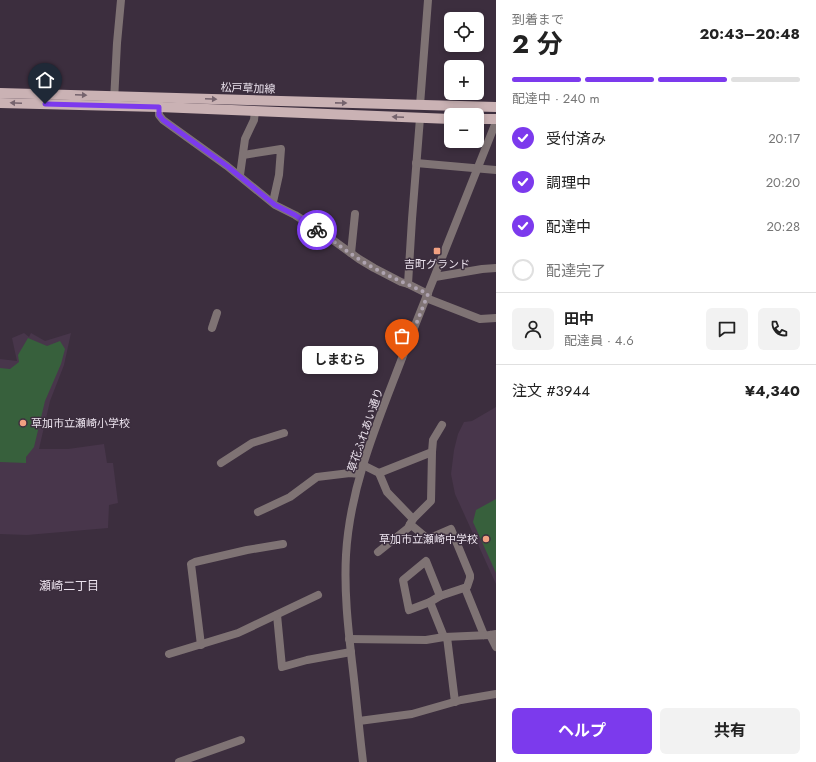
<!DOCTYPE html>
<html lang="ja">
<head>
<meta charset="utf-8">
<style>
	body { margin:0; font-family:Jost,"Noto Sans JP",sans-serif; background:#f2f2f2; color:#222; height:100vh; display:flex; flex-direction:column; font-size:15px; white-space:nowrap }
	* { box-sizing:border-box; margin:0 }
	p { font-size:13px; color:#767676 }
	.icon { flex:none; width:22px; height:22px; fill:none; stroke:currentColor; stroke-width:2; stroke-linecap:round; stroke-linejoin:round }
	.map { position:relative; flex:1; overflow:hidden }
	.drawer { display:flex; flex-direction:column; background:#fff; width:320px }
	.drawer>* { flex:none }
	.tools { position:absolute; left:444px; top:12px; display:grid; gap:8px }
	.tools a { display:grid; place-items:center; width:40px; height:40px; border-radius:6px; background:#fff; box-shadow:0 2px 6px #0003; font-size:20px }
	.pin { position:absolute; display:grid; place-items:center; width:34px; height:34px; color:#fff; margin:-41px -17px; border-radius:50% 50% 50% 0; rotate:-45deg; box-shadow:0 0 4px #0007 }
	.pin .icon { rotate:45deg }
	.courier { position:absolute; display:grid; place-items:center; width:40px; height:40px; margin:-20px; border:3px solid #7c3aed; border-radius:50%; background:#fff; color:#222; box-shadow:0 1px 5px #0007 }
	.bubble { position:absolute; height:28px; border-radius:6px; background:#fff; box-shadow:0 2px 6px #0003; font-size:13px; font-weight:700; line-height:28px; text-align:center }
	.headline em { font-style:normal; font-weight:700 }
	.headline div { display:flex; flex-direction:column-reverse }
	.headline { display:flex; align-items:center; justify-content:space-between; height:68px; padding:0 16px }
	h1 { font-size:26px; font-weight:700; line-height:30px }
	.bar { display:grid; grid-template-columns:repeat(4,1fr); gap:6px 4px; align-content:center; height:48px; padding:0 16px }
	.bar i { height:5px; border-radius:3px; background:#e0e0e0 }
	.bar .active { background:#7c3aed }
	.bar p { grid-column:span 4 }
	.line { display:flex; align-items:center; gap:10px; padding:0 16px; border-top:1px solid #e0e0e0 }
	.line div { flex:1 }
	.round { display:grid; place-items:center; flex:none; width:42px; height:42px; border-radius:6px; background:#f2f2f2 }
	ol { padding:0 16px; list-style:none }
	li { display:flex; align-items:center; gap:12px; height:44px }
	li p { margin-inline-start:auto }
	li .icon { padding:4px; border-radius:50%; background:#7c3aed; color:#fff; stroke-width:4 }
	li:last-child { color:#767676 }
	li i { width:22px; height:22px; border:2px solid #e0e0e0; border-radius:50% }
	.button { display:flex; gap:8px; margin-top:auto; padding:8px 16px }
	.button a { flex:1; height:46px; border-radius:6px; background:#7c3aed; color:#fff; font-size:16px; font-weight:700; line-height:46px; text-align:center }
	.button a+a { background:#f2f2f2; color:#222 }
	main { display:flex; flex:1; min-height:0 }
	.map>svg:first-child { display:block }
	.built { fill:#48364b }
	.park { fill:#37603c }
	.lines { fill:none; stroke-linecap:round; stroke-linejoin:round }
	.minor { stroke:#7f7374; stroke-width:8 }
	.tertiary { stroke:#7f7374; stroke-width:8 }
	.primary { stroke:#cab2b4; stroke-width:10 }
	.oneway { fill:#75636d }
	.done { stroke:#aea3b0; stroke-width:4; stroke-dasharray:0 7.2 }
	.route { stroke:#7c3aed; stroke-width:5 }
	.poi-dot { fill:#f2a081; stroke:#3c2e3e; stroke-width:1.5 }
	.labels { text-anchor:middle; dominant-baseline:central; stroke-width:3; stroke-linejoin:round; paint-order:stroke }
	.street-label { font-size:11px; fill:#ebe2ed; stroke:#3c2e3e }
	.poi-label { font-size:11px; fill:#ebe2ed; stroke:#3c2e3e }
	.neighbourhood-label { font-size:12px; fill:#ebe2ed; stroke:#3c2e3e }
</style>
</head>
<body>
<main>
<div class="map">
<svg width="496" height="762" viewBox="0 0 496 762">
	<rect width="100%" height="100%" fill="#3c2e3e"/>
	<g class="built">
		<polygon points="24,333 29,337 31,333 45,341 71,333 64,365 50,401 39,449 68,449 104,444 107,463 113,463 118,503 109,505 108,528 27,535 0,534 0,359 17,361 12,338"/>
		<polygon points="496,407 496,584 455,494 451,474 454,450 458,434 464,422 472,421"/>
	</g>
	<g class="park">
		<polygon points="28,338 47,346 60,341 65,349 61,364 45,401 34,447 26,457 26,463 0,462 0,368 10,369 19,362 18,355"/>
		<polygon points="496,499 496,573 473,522 476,510"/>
	</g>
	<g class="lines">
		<g class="minor">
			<polyline points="114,101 117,43 121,0"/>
			<polyline points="159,102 159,115 163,120 227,166 275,205 295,215 319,230 359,259 374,268 401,282 408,284"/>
			<polyline points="420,105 428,0"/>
			<polyline points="420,118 412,219 408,284 428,294"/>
			<polyline points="243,155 281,149 279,175 273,202"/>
			<polyline points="416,163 496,170"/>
			<polyline points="240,175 245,139 254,120 255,111"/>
			<polyline points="351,253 355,214"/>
			<polyline points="435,277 482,269 496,268"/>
			<polyline points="426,298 480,319 496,318"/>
			<polyline points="212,328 217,313"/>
			<polyline points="221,463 252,443 284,433"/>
			<polyline points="363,465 379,473 387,492 413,519"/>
			<polyline points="379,473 432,452 433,440 442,425"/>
			<polyline points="258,512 290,497 317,477 350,473 360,474"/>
			<polyline points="410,524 428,539 451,529 470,575 470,578 467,587 440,596 430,602 444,637"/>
			<polyline points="378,552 408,528 413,519 431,501 432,452"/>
			<polyline points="465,588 484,635"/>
			<polyline points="430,602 409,610 403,580 426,561 440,596"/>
			<polyline points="277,615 282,667 307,660 351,652"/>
			<polyline points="490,635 496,647"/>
			<polyline points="447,637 455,702"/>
			<polyline points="349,639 426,640 444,637 490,635 496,634"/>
			<polyline points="201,645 191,564 195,562 247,550 283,544"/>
			<polyline points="169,654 238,633 318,595"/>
			<polyline points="359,721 412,714 461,700 496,694"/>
			<polyline points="179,762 241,740"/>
		</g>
		<path class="tertiary" d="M363,762C359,729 356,695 352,662C348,627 344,591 346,555C350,484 379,419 404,353C434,276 466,199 496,122"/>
		<g class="primary">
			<polyline points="0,93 496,107"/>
			<polyline points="0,103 159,107 451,119"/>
			<polyline points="477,119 496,119"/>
		</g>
	</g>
	<defs><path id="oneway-solid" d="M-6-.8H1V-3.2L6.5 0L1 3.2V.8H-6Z"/></defs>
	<g class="oneway">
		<use href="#oneway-solid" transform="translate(81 95) rotate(2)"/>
		<use href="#oneway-solid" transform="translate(211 99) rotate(2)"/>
		<use href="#oneway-solid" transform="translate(16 103) rotate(-178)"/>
		<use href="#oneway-solid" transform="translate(341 103) rotate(1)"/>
		<use href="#oneway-solid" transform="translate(398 117) rotate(-177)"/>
	</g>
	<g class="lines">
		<path class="done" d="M317,230C336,242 354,258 374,268C392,278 410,285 428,294L402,360"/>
		<polyline class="route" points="45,104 159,107 159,115 163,120 227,166 275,205 295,215 317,230"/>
	</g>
	<g class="poi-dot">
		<rect x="433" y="247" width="8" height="8" rx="2"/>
		<circle cx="23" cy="423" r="4"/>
		<circle cx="486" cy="539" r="4"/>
	</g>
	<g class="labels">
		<g class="street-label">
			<text transform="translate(248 88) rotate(2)">松戸草加線</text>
			<text transform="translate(365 430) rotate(-71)">草花ふれあい通り</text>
		</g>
		<g class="poi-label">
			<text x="437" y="264">吉町グランド</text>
			<text x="31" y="423" text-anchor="start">草加市立瀬崎小学校</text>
			<text x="478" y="539" text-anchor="end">草加市立瀬崎中学校</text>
		</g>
		<g class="neighbourhood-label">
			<text x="69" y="586">瀬崎二丁目</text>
		</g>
	</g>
</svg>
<div class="tools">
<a><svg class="icon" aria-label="locate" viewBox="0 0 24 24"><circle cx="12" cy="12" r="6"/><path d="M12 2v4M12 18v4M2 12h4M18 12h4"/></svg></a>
<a>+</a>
<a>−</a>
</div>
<div class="pin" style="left:402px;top:360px;background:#ea580c"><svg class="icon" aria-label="bag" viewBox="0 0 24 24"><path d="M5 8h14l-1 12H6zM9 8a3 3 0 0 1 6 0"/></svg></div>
<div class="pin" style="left:45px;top:104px;background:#1f2937"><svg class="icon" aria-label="home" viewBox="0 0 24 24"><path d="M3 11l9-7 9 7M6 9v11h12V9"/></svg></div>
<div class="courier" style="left:317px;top:230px"><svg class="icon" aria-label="bike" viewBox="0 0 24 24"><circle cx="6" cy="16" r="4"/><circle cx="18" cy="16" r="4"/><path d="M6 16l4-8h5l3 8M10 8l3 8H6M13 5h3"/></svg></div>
<div class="bubble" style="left:302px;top:346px;width:76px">しまむら</div>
</div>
<section class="drawer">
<div class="headline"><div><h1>2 分</h1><p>到着まで</p></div><em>20:43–20:48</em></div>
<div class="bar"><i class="active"></i><i class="active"></i><i class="active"></i><i></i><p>配達中 · 240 m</p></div>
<ol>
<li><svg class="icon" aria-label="check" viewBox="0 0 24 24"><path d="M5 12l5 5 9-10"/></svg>受付済み<p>20:17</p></li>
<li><svg class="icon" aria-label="check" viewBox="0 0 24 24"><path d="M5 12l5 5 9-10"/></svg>調理中<p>20:20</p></li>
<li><svg class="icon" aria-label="check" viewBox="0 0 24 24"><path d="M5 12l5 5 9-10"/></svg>配達中<p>20:28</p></li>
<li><i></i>配達完了</li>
</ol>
<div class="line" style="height:72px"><a class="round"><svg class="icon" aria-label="person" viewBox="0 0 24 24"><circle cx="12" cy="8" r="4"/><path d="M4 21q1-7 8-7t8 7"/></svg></a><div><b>田中</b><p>配達員 · 4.6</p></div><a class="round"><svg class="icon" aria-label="chat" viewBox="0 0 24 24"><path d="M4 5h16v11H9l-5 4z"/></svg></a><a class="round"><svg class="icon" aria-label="phone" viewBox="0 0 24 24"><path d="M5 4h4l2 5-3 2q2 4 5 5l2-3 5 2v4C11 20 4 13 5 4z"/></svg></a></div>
<div class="line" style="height:52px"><div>注文 #3944</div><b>¥4,340</b></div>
<div class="button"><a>ヘルプ</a><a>共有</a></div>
</section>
</main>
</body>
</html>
